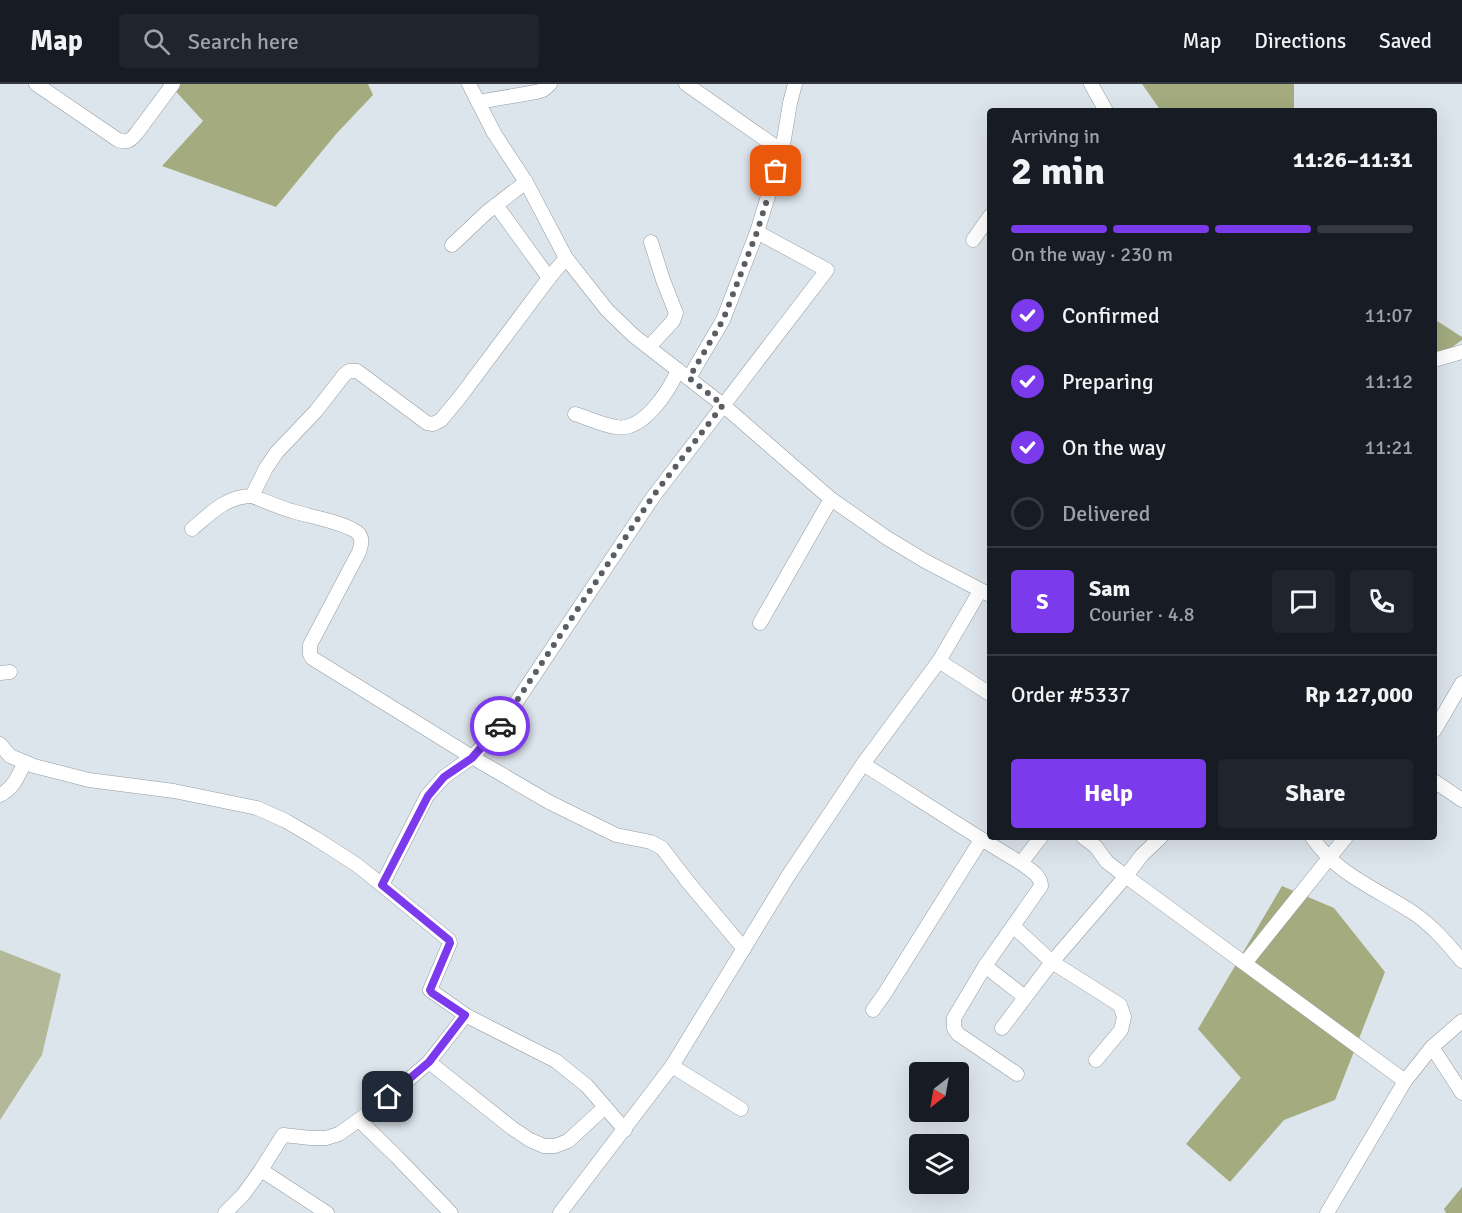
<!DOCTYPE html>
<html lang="en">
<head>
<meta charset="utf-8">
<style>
	body { margin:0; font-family:Signika,sans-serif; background:#20242c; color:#f1f3f6; height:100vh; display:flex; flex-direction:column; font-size:22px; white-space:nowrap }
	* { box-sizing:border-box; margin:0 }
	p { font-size:20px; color:#9ea1a6 }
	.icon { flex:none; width:33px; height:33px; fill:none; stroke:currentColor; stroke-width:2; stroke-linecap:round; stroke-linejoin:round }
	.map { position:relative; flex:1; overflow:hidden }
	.panel { position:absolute; left:987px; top:24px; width:450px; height:732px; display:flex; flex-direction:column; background:#171b24; border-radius:6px; box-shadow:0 6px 24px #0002 }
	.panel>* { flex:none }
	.needle { width:39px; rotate:211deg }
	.fabs { position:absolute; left:909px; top:978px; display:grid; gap:12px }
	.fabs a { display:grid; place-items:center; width:60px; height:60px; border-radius:6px; background:#171b24; box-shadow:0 6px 24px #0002; font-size:30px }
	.pin { position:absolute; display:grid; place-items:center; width:51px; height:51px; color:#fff; margin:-26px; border-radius:12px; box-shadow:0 3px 9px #0006 }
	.courier { position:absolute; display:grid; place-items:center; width:60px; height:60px; margin:-30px; border:4px solid #7c3aed; border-radius:50%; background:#fff; color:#222; box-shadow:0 2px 8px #0007 }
	.head em { font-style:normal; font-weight:800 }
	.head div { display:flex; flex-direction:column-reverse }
	.head { display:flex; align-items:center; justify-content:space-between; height:102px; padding:0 24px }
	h1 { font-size:39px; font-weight:800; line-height:45px }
	.bar { display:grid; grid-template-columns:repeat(4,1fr); gap:9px 6px; align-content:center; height:72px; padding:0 24px }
	.bar i { height:8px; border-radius:4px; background:#363941 }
	.bar .selected { background:#7c3aed }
	.bar p { grid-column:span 4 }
	.line { display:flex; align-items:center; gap:15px; padding:0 24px; border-top:2px solid #363941 }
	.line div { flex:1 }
	.round { display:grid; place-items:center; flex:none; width:63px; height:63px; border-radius:6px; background:#20242c }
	ol { padding:0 24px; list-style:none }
	li { display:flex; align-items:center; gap:18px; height:66px }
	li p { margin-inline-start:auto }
	li .icon { padding:6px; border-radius:50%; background:#7c3aed; color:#fff; stroke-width:4 }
	li:last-child { color:#9ea1a6 }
	li i { width:33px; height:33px; border:3px solid #363941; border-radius:50% }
	.button { display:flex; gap:12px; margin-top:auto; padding:12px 24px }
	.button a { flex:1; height:69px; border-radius:6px; background:#7c3aed; color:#fff; font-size:24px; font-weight:800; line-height:69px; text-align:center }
	.button a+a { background:#20242c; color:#f1f3f6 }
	header { display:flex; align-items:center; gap:36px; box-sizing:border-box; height:84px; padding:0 30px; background:#171b24; border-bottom:2px solid #363941 }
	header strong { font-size:28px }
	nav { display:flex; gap:33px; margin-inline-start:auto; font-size:21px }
	.search { width:420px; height:54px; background:#20242c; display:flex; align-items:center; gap:15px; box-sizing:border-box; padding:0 21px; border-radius:6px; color:#9ea1a6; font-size:22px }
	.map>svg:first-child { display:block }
	.green { fill:#b3b899 }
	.forest { fill:#a4ac7f }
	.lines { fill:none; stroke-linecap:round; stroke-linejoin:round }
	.street-casing { stroke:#939ba1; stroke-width:15 }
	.street { stroke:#fff; stroke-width:14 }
	.done { stroke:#5a5e63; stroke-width:6; stroke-dasharray:0 10.8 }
	.route { stroke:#7c3aed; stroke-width:8 }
</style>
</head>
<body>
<header>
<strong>Map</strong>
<div class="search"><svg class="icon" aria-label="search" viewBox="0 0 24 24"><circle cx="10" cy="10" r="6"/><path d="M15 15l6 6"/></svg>Search here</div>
<nav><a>Map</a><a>Directions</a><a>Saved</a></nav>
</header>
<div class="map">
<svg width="1462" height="1129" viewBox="0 0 1462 1129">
	<rect width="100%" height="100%" fill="#dde5ec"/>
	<polygon class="green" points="0,866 61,890 42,971 0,1036"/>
	<g class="forest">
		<polygon points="169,0 368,0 373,11 337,49 276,123 162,82 203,37"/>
		<polygon points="1142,0 1294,0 1294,27 1161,27"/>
		<polygon points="1434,235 1462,253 1462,256 1434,276"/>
		<polygon points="1282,802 1334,824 1385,888 1335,1016 1284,1036 1230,1098 1186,1060 1241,994 1198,945"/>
		<polygon points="1462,1103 1462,1129 1446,1129 1444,1125"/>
	</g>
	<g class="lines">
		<g class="street-casing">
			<g id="street">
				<path d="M36,0L118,56C127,59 130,57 136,50L173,0"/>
				<polyline points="469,0 494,49 526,98 566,174 607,226 634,252 723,321 831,415 887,454 925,477 990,511"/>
				<polyline points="686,0 782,67"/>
				<polyline points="1091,0 1106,27"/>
				<polyline points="478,18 536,8 543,6 550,0"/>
				<polyline points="496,121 549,194"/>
				<polyline points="973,156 990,132"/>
				<polyline points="452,161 487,128 526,98"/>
				<polyline points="649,263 673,237 676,229 663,196 651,158"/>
				<polyline points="1434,276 1462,268"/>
				<polyline points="689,294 723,236 757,148 782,67 790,19 795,0"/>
				<path d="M575,330C588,334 602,341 616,343C643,348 669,307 678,286"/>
				<path d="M252,412C265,417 278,423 292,427C307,432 349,439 359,450C363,455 361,462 359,468L310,561V570L312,574L472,673L549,718L616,751L651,758L662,764L688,798L744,865"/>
				<path d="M192,445C210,430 226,412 252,412L266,384L277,368L316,327L344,291L349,287H357L427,339L433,340L441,336L460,313L549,194L566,174"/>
				<polyline points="760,539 831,415"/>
				<polyline points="939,577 990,610"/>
				<polyline points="0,589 10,588"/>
				<polyline points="1434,647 1462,599"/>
				<polyline points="0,660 10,672 34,682 89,696 174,707 257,724 286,737 315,754 357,781 382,801"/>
				<path d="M863,680C916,713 968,748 1021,779"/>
				<polyline points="1434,697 1462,716"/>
				<path d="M0,711C14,704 18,692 25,678"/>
				<polyline points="1083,753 1096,763 1107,778 1120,788 1405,997"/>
				<path d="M1312,753C1336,790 1377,805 1412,828C1432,841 1447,859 1462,877"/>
				<polyline points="1013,842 1052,878 1120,921 1124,933 1121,946 1096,976"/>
				<polyline points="1245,879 1346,753"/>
				<polyline points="985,882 1025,913"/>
				<polyline points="873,926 885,909 981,756"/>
				<polyline points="465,931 556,977 587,1002 625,1046"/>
				<polyline points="1002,944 1052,878 1126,792 1142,771 1161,753"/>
				<polyline points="1432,963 1462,1009"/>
				<polyline points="429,978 512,1044 530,1056 544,1062 555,1062 568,1057 605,1023"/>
				<polyline points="672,982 741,1025"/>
				<path d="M1017,990L958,950L954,944V934L985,882L1041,802C1041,791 1030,786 1021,779L1041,753"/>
				<polyline points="359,1036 397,1073 451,1129"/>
				<polyline points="261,1086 327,1129"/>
				<polyline points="225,1129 243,1111 261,1086 283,1051 311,1054 326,1054 339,1050 378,1022 429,978 465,932 464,930 430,906 450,859 449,856 382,801 427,712 444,693 472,673 497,647 653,413 827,186 757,148"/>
				<polyline points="560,1129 672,982 788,792 863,680 939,577 980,507"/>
				<polyline points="1327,1129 1405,997 1432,963 1462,937"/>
			</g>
		</g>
		<use href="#street" class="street"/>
	</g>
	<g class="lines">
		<polyline class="done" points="500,642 653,412 723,321 689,294 723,236 757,148 776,87"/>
		<polyline class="route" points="388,1013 429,978 465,931 432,909 430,906 450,859 449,856 382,801 428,712 444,693 472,674 500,642"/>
	</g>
</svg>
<div class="fabs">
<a><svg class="needle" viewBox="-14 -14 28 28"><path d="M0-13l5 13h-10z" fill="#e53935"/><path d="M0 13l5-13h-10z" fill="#9ea1a6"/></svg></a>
<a><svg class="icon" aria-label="layers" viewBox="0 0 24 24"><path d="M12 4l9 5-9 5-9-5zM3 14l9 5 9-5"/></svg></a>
</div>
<div class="pin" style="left:776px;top:87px;background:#ea580c"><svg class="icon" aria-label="bag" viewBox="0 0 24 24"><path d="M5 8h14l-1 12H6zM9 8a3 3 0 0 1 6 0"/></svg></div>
<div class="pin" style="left:388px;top:1013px;background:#1f2937"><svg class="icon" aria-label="home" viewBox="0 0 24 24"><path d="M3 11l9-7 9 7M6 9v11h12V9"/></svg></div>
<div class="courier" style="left:500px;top:642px"><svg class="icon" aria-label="car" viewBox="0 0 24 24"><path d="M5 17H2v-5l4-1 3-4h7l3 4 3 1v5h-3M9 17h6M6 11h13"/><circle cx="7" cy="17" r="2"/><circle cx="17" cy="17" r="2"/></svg></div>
<section class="panel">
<div class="head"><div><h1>2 min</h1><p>Arriving in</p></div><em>11:26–11:31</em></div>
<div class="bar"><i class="selected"></i><i class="selected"></i><i class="selected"></i><i></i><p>On the way · 230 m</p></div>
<ol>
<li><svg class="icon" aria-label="check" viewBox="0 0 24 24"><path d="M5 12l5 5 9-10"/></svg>Confirmed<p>11:07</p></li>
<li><svg class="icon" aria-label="check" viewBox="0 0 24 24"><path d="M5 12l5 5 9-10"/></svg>Preparing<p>11:12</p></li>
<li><svg class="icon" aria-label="check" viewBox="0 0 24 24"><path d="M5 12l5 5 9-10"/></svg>On the way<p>11:21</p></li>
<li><i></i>Delivered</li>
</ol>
<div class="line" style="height:108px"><b class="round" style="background:#7c3aed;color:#fff">S</b><div><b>Sam</b><p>Courier · 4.8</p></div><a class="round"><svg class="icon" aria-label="chat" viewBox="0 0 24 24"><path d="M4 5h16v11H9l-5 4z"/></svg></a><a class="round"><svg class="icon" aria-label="phone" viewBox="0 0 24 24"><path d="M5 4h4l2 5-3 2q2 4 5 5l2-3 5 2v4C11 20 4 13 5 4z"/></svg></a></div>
<div class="line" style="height:78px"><div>Order #5337</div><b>Rp 127,000</b></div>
<div class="button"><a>Help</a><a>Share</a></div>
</section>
</div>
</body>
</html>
